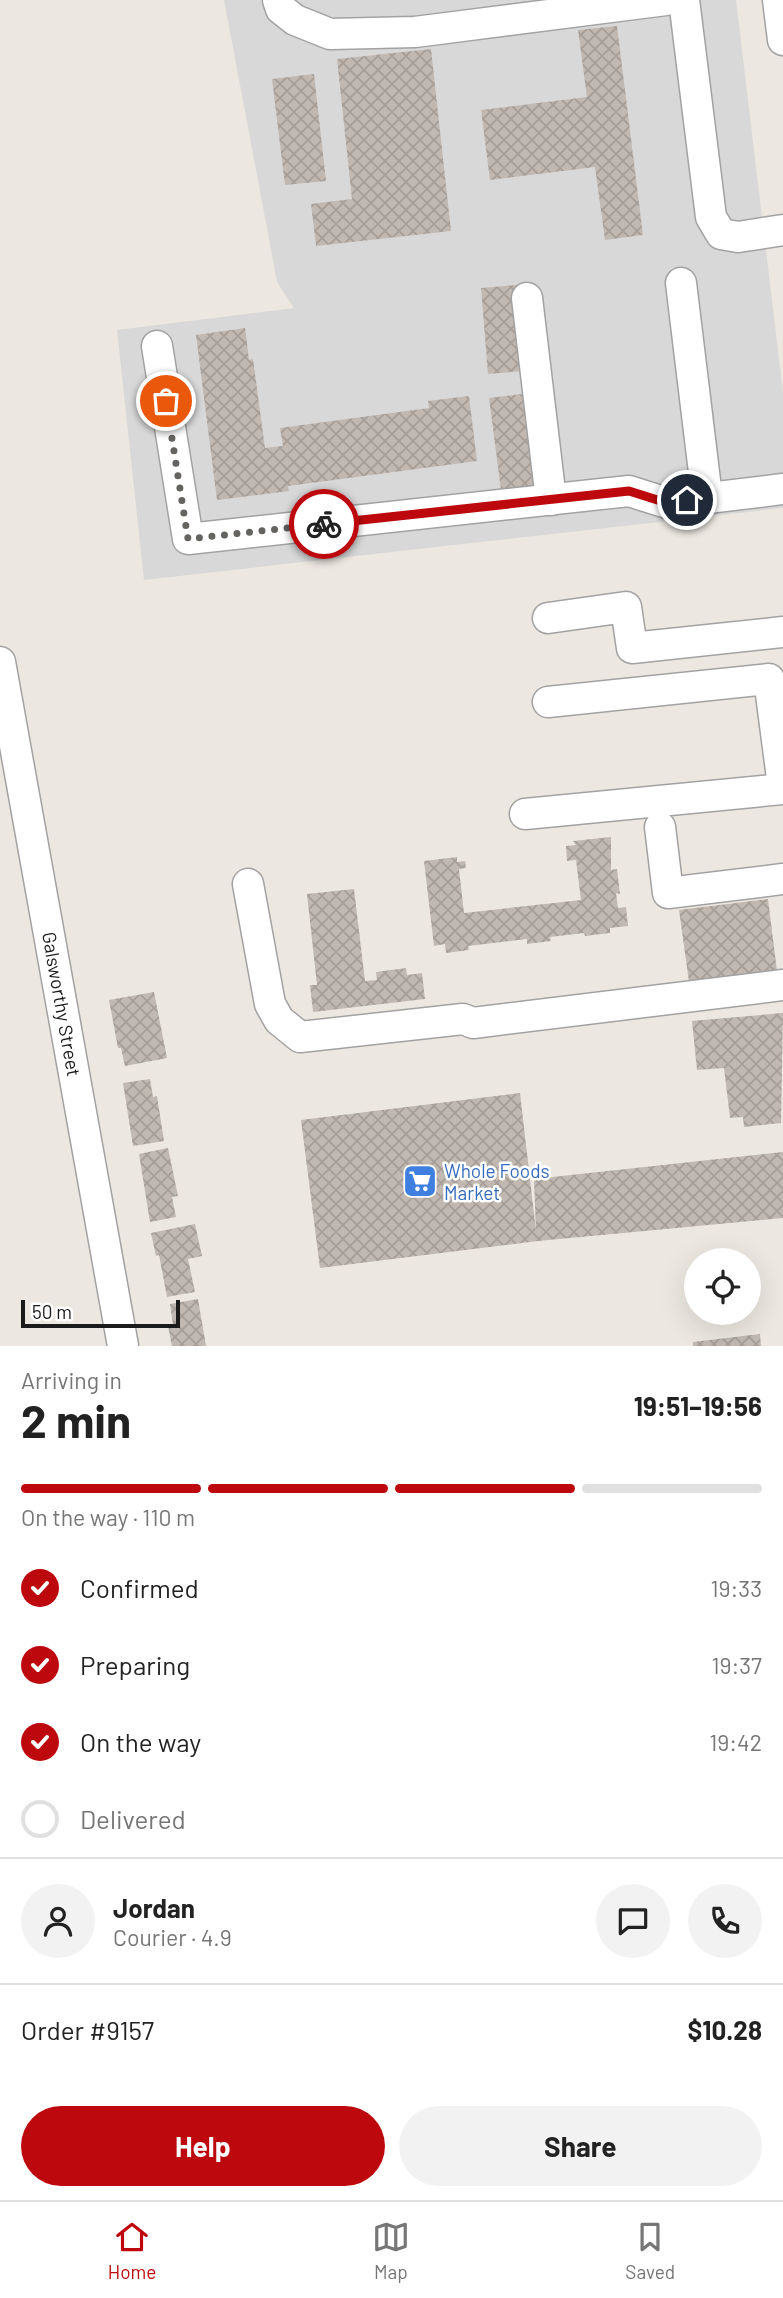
<!DOCTYPE html>
<html lang="en">
<head>
<meta charset="utf-8">
<style>
	body { margin:0; font-family:Barlow,sans-serif; background:#f2f2f2; color:#222; height:100vh; display:flex; flex-direction:column; font-size:26px; white-space:nowrap }
	* { box-sizing:border-box; margin:0 }
	p { font-size:23px; color:#767676 }
	.icon { flex:none; width:38px; height:38px; fill:none; stroke:currentColor; stroke-width:2; stroke-linecap:round; stroke-linejoin:round }
	.map { position:relative; height:1346px; overflow:hidden }
	.sheet { display:flex; flex-direction:column; background:#fff; flex:1 }
	.sheet>* { flex:none }
	.tools { position:absolute; left:684px; top:1248px; display:grid; gap:14px }
	.tools a { display:grid; place-items:center; width:77px; height:77px; border-radius:50%; background:#fff; box-shadow:0 7px 28px #0002; font-size:35px }
	.scale { position:absolute; left:21px; bottom:18px; width:159px; box-sizing:border-box; padding-left:7px; border:4px solid #1b1b1b; border-top:0; font-size:19px; line-height:24px; white-space:nowrap; color:#1b1b1b; -webkit-text-stroke:5px #fff; paint-order:stroke }
	.pin { position:absolute; display:grid; place-items:center; width:60px; height:60px; color:#fff; margin:-30px; border:4px solid #fff; border-radius:50%; box-shadow:0 2px 7px #0007 }
	.courier { position:absolute; display:grid; place-items:center; width:70px; height:70px; margin:-35px; border:5px solid #bd090d; border-radius:50%; background:#fff; color:#222; box-shadow:0 2px 9px #0007 }
	.overview em { font-style:normal; font-weight:700 }
	.overview div { display:flex; flex-direction:column-reverse }
	.overview { display:flex; align-items:center; justify-content:space-between; height:119px; padding:0 21px }
	h1 { font-size:46px; font-weight:700; line-height:52px }
	.bar { display:grid; grid-template-columns:repeat(4,1fr); gap:10px 7px; align-content:center; height:84px; padding:0 21px }
	.bar i { height:9px; border-radius:5px; background:#e0e0e0 }
	.bar .active { background:#bd090d }
	.bar p { grid-column:span 4 }
	.line { display:flex; align-items:center; gap:18px; padding:0 21px; border-top:2px solid #e0e0e0 }
	.line div { flex:1 }
	.round { display:grid; place-items:center; flex:none; width:74px; height:74px; border-radius:37px; background:#f2f2f2 }
	ol { padding:0 21px; list-style:none }
	li { display:flex; align-items:center; gap:21px; height:77px }
	li p { margin-inline-start:auto }
	li .icon { padding:7px; border-radius:50%; background:#bd090d; color:#fff; stroke-width:4 }
	li:last-child { color:#767676 }
	li i { width:38px; height:38px; border:4px solid #e0e0e0; border-radius:50% }
	.action { display:flex; gap:14px; margin-top:auto; padding:14px 21px }
	.action a { flex:1; height:80px; border-radius:42px; background:#bd090d; color:#fff; font-size:28px; font-weight:700; line-height:80px; text-align:center }
	.action a+a { background:#f2f2f2; color:#222 }
	.menu { display:flex; justify-content:space-around; align-items:center; height:98px; border-top:2px solid #e0e0e0; background:#fff; font-size:19px; color:#767676 }
	.menu a { display:grid; justify-items:center; gap:4px }
	.menu .active { color:#bd090d }
	.map>svg:first-child { display:block }
	.residential { fill:#d9d8d8 }
	.building { fill:url(#building-cross-hatch) }
	.lines { fill:none; stroke-linecap:round; stroke-linejoin:round }
	.minor-casing { stroke:#a2a2a2; stroke-width:33 }
	.minor { stroke:#fff; stroke-width:30 }
	.done { stroke:#646360; stroke-width:7; stroke-dasharray:0 12.6 }
	.route { stroke:#bd090d; stroke-width:9 }
	.labels { text-anchor:middle; dominant-baseline:central; stroke-width:5; stroke-linejoin:round; paint-order:stroke }
	.street-label { font-size:19px; fill:#1b1b1b; stroke:#fff }
	.shop-label { font-size:19px; fill:#366cbe; stroke:#fff; text-anchor:start }
</style>
</head>
<body>
<div class="map">
<svg width="783" height="1346" viewBox="0 0 783 1346">
	<defs>
		<pattern id="building-cross-hatch" width="8" height="8" patternUnits="userSpaceOnUse" patternTransform="scale(1.75)"><rect width="8" height="8" fill="#c1b8b1"/><path d="M0 0l8 8M0 8l8-8" fill="none" stroke="#a59e98"/></pattern>
	</defs>
	<rect width="100%" height="100%" fill="#ece8e1"/>
	<polygon class="residential" points="224,0 736,0 783,392 783,508 144,580 117,330 294,308 277,282"/>
	<g class="building">
		<polygon points="617,26 643,235 605,240 595,167 490,180 481,110 587,97 578,30"/>
		<polygon points="431,49 451,231 316,246 311,204 352,199 337,59"/>
		<polygon points="314,74 326,181 285,185 272,79"/>
		<polygon points="517,285 524,371 488,374 481,288"/>
		<polygon points="245,328 249,360 253,359 265,448 283,446 280,428 429,408 428,401 469,396 477,461 288,486 289,491 217,500 196,335"/>
		<polygon points="529,393 541,485 501,490 489,398"/>
		<polygon points="611,837 611,870 617,869 620,894 616,893 618,908 626,907 628,926 610,928 610,933 585,936 584,933 550,937 551,941 527,944 527,939 468,946 469,950 446,953 445,944 434,946 424,861 457,857 457,862 465,861 466,868 459,869 464,913 581,900 576,860 567,861 566,846 576,845 573,841"/>
		<polygon points="354,889 365,981 377,980 376,972 406,968 407,975 422,973 425,999 313,1012 310,985 317,985 307,894"/>
		<polygon points="768,899 777,971 689,982 679,910"/>
		<polygon points="154,992 167,1058 125,1066 121,1048 118,1048 109,1000"/>
		<polygon points="783,1013 781,1123 744,1127 743,1117 730,1118 724,1068 697,1070 692,1021"/>
		<polygon points="150,1079 153,1097 157,1096 164,1141 133,1146 123,1083"/>
		<polygon points="520,1093 536,1231 534,1179 783,1152 783,1218 538,1241 320,1268 301,1120"/>
		<polygon points="168,1148 178,1196 172,1197 176,1217 150,1222 139,1154"/>
		<polygon points="195,1224 202,1256 188,1259 195,1292 167,1297 159,1255 156,1256 151,1233"/>
		<polygon points="198,1299 206,1346 172,1346 168,1326 173,1325 170,1304"/>
		<polygon points="760,1334 761,1346 693,1346 693,1342"/>
	</g>
	<g class="lines">
		<g class="minor-casing">
			<g id="minor">
				<polyline points="278,0 281,9 295,20 330,34 415,32 666,0"/>
				<polyline points="684,0 711,217 721,234 738,237 783,230"/>
				<polyline points="778,0 783,40"/>
				<polyline points="681,283 707,497"/>
				<polyline points="527,298 551,500"/>
				<polyline points="157,346 188,539 629,491 667,503 783,489"/>
				<polyline points="548,618 626,607 632,648 783,632"/>
				<polyline points="0,662 123,1346"/>
				<polyline points="548,702 769,679 783,786"/>
				<polyline points="525,814 783,789"/>
				<polyline points="660,827 668,893 783,879"/>
				<polyline points="248,884 270,1004 279,1020 300,1037 463,1019 473,1023 783,985"/>
			</g>
		</g>
		<use href="#minor" class="minor"/>
	</g>
	<g class="lines">
		<polyline class="done" points="166,401 188,539 324,524"/>
		<polyline class="route" points="324,524 629,491 667,503 687,500"/>
	</g>
	<defs>
		<g id="supermarket-square" transform="scale(1.75)"><rect x="-9" y="-9" width="18" height="18" rx="4" fill="#3f7fe0" stroke="#fff"/><path d="M-6-5.5h2.5l.6 2H6L4.5 2H-2.5L-4.4-4H-6ZM-1.5 3.2a1.3 1.3 0 1 0 .1 0ZM3 3.2a1.3 1.3 0 1 0 .1 0Z" fill="#fff"/></g>
	</defs>
	<g fill-rule="evenodd">
		<use href="#supermarket-square" x="420" y="1181"/>
	</g>
	<g class="labels">
		<g class="street-label">
			<text transform="translate(62 1004) rotate(80)">Galsworthy Street</text>
		</g>
		<g class="shop-label">
			<text x="444" y="1170">Whole Foods<tspan x="444" dy="22">Market</tspan></text>
		</g>
	</g>
</svg>
<div class="tools">
<a><svg class="icon" aria-label="locate" viewBox="0 0 24 24"><circle cx="12" cy="12" r="6"/><path d="M12 2v4M12 18v4M2 12h4M18 12h4"/></svg></a>
</div>
<div class="scale">50 m</div>
<div class="pin" style="left:166px;top:401px;background:#ea580c"><svg class="icon" aria-label="bag" viewBox="0 0 24 24"><path d="M5 8h14l-1 12H6zM9 8a3 3 0 0 1 6 0"/></svg></div>
<div class="pin" style="left:687px;top:500px;background:#1f2937"><svg class="icon" aria-label="home" viewBox="0 0 24 24"><path d="M3 11l9-7 9 7M6 9v11h12V9"/></svg></div>
<div class="courier" style="left:324px;top:524px"><svg class="icon" aria-label="bike" viewBox="0 0 24 24"><circle cx="6" cy="16" r="4"/><circle cx="18" cy="16" r="4"/><path d="M6 16l4-8h5l3 8M10 8l3 8H6M13 5h3"/></svg></div>
</div>
<section class="sheet">
<div class="overview"><div><h1>2 min</h1><p>Arriving in</p></div><em>19:51–19:56</em></div>
<div class="bar"><i class="active"></i><i class="active"></i><i class="active"></i><i></i><p>On the way · 110 m</p></div>
<ol>
<li><svg class="icon" aria-label="check" viewBox="0 0 24 24"><path d="M5 12l5 5 9-10"/></svg>Confirmed<p>19:33</p></li>
<li><svg class="icon" aria-label="check" viewBox="0 0 24 24"><path d="M5 12l5 5 9-10"/></svg>Preparing<p>19:37</p></li>
<li><svg class="icon" aria-label="check" viewBox="0 0 24 24"><path d="M5 12l5 5 9-10"/></svg>On the way<p>19:42</p></li>
<li><i></i>Delivered</li>
</ol>
<div class="line" style="height:126px"><a class="round"><svg class="icon" aria-label="person" viewBox="0 0 24 24"><circle cx="12" cy="8" r="4"/><path d="M4 21q1-7 8-7t8 7"/></svg></a><div><b>Jordan</b><p>Courier · 4.9</p></div><a class="round"><svg class="icon" aria-label="chat" viewBox="0 0 24 24"><path d="M4 5h16v11H9l-5 4z"/></svg></a><a class="round"><svg class="icon" aria-label="phone" viewBox="0 0 24 24"><path d="M5 4h4l2 5-3 2q2 4 5 5l2-3 5 2v4C11 20 4 13 5 4z"/></svg></a></div>
<div class="line" style="height:91px"><div>Order #9157</div><b>$10.28</b></div>
<div class="action"><a>Help</a><a>Share</a></div>
</section>
<nav class="menu">
<a class="active"><svg class="icon" aria-label="home" viewBox="0 0 24 24"><path d="M3 11l9-7 9 7M6 9v11h12V9"/></svg>Home</a>
<a><svg class="icon" aria-label="map" viewBox="0 0 24 24"><path d="M3 6l6-2 6 2 6-2v14l-6 2-6-2-6 2zM9 4v14M15 6v14"/></svg>Map</a>
<a><svg class="icon" aria-label="saved" viewBox="0 0 24 24"><path d="M7 4h10v16l-5-4-5 4z"/></svg>Saved</a>
</nav>
</body>
</html>
